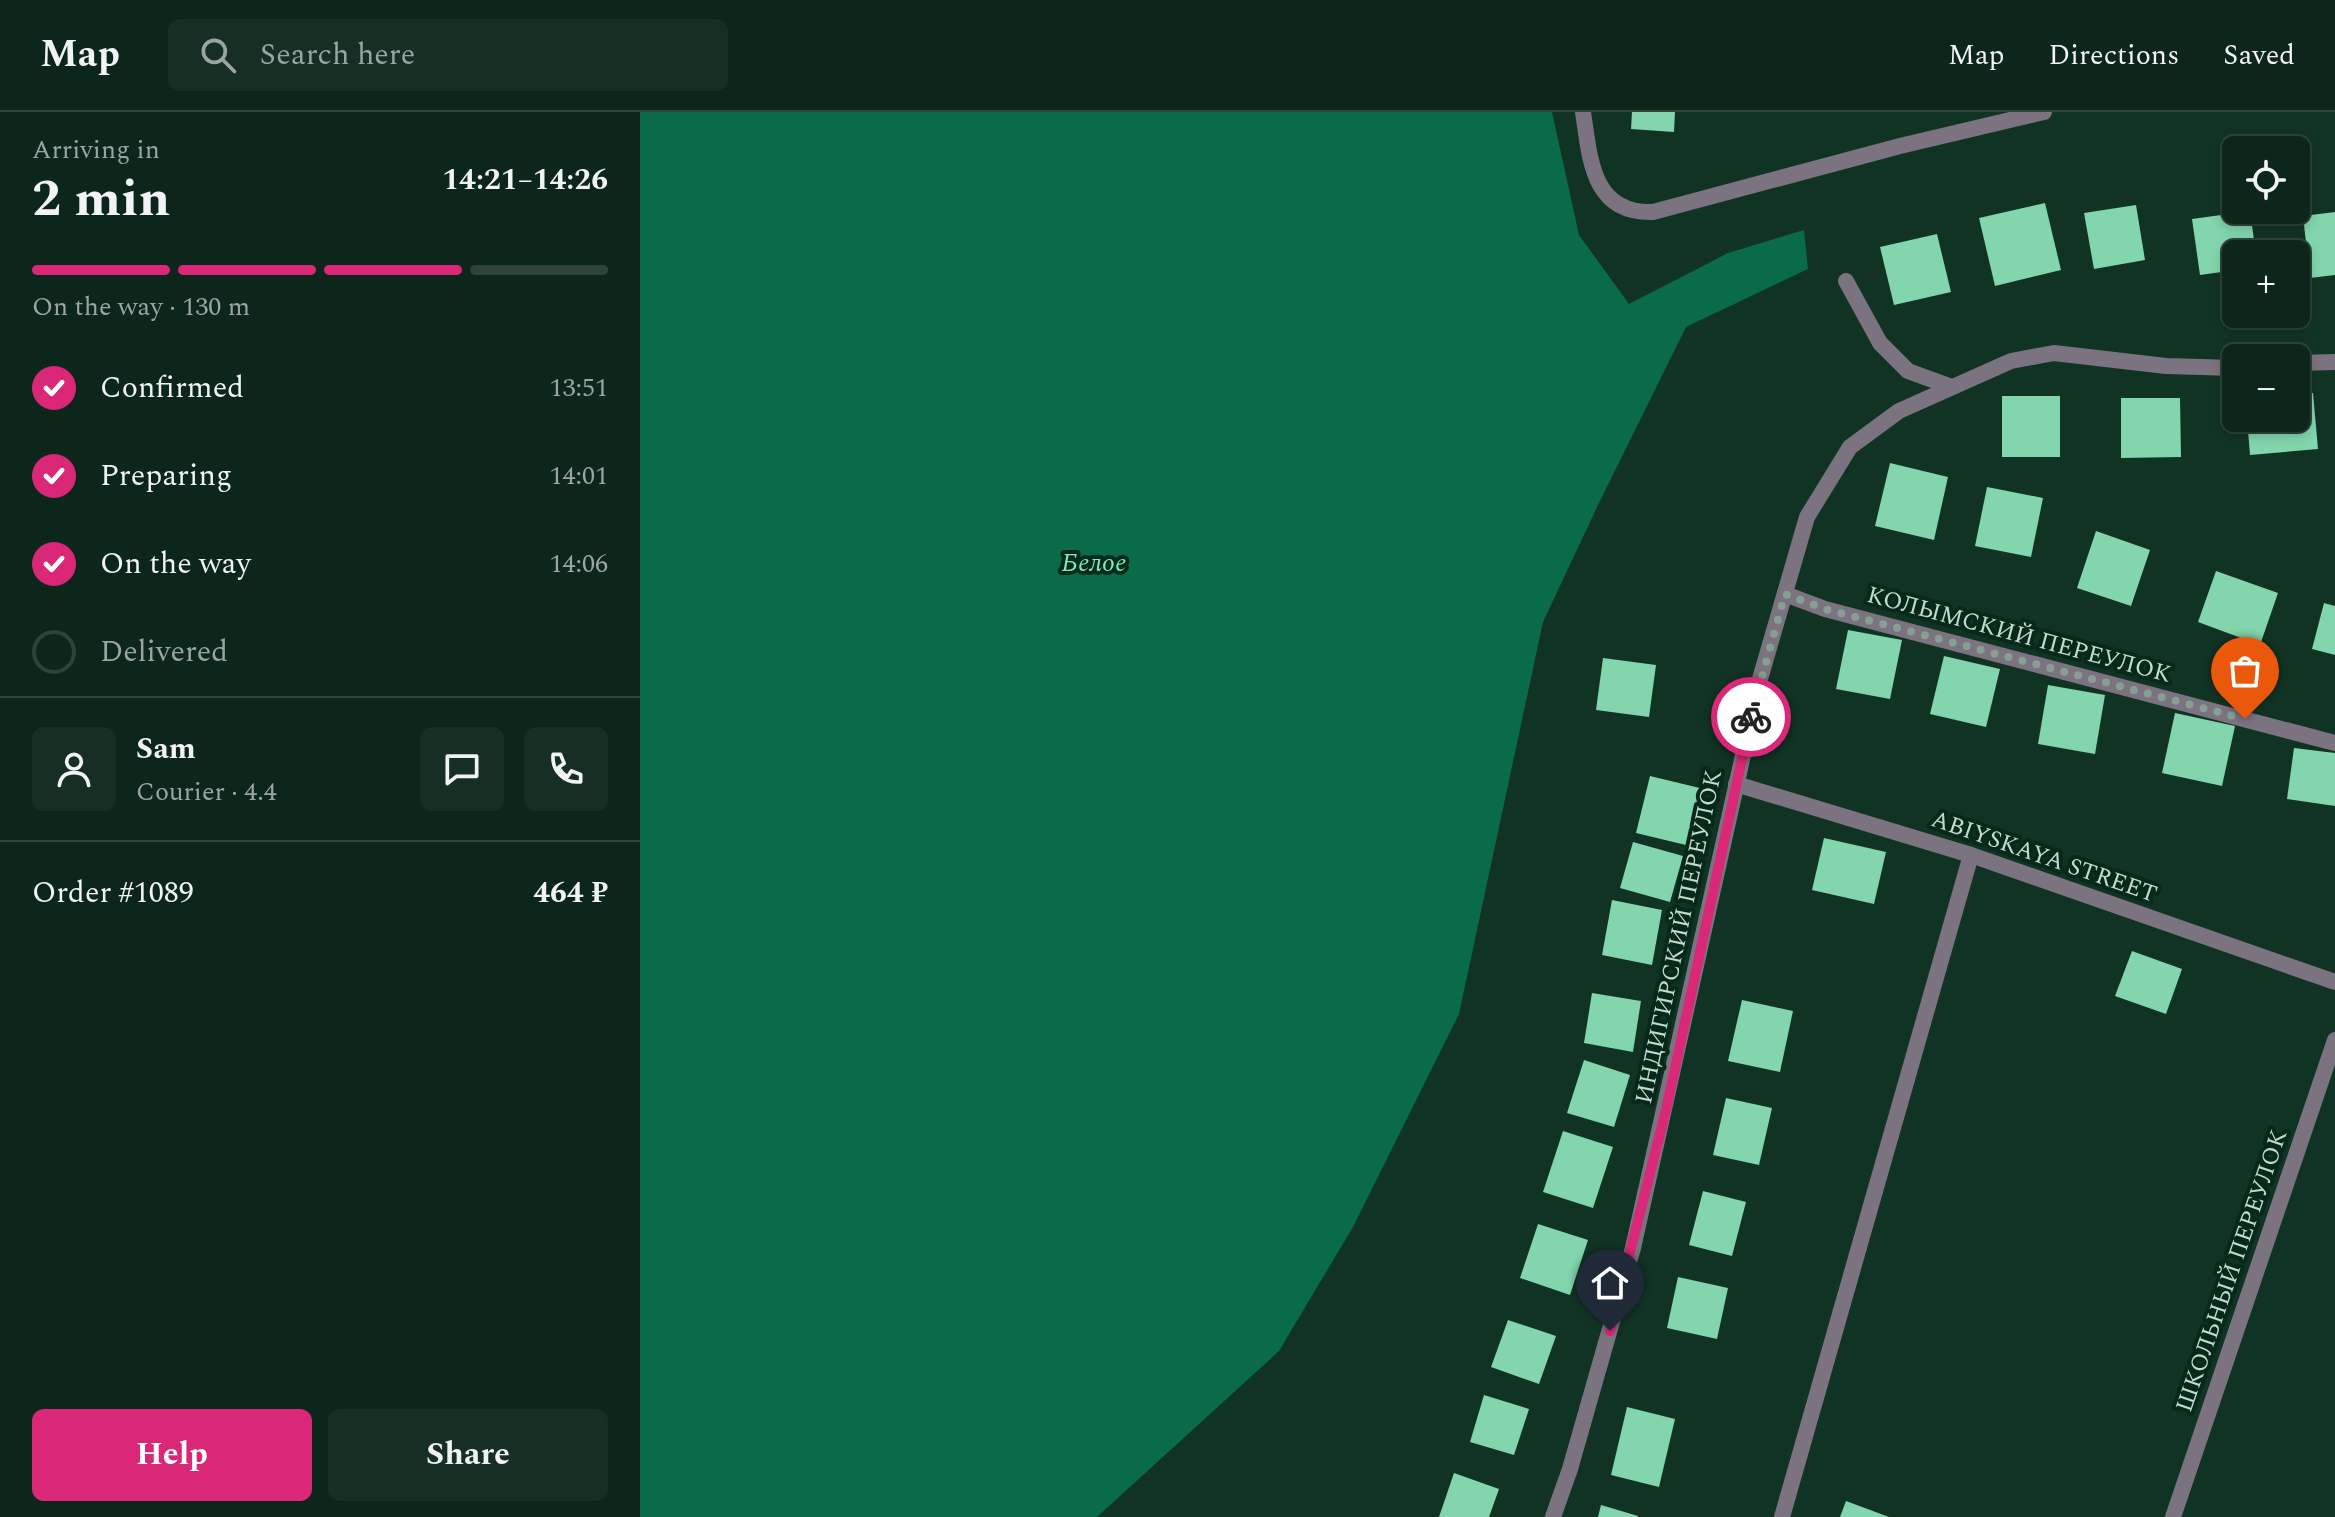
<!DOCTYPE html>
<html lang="en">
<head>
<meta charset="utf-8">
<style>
	body { margin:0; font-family:Spectral,serif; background:#162e24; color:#f1f3f6; height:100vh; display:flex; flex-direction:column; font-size:30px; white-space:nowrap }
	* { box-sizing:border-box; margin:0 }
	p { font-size:26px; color:#9aa5a3 }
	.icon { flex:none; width:44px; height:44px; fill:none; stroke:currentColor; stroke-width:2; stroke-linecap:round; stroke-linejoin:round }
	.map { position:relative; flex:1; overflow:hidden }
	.sheet { display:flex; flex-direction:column; background:#0d261b; width:640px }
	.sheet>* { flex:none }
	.fabs { position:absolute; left:1582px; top:24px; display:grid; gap:16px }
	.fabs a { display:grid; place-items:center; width:88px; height:88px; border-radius:12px; background:#0d261b; box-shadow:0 4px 12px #0003,0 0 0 2px #2d433a; font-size:40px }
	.pin { position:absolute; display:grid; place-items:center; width:68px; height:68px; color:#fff; margin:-82px -34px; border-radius:50% 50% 50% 0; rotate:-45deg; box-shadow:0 0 8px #0007 }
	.pin .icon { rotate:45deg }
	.courier { position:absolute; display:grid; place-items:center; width:80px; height:80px; margin:-40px; border:6px solid #db2777; border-radius:50%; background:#fff; color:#222; box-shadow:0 2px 10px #0007 }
	.overview em { font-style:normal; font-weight:700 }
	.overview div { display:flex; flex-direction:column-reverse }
	.overview { display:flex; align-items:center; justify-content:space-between; height:136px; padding:0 32px }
	h1 { font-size:52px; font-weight:700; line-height:60px }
	.bar { display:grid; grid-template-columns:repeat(4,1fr); gap:12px 8px; align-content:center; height:96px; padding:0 32px }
	.bar i { height:10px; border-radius:6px; background:#2d433a }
	.bar .selected { background:#db2777 }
	.bar p { grid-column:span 4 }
	.line { display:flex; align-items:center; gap:20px; padding:0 32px; border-top:2px solid #2d433a }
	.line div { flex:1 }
	.round { display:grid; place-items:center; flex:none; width:84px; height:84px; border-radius:12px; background:#162e24 }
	ol { padding:0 32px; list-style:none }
	li { display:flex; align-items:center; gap:24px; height:88px }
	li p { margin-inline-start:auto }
	li .icon { padding:8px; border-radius:50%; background:#db2777; color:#fff; stroke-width:4 }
	li:last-child { color:#9aa5a3 }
	li i { width:44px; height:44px; border:4px solid #2d433a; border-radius:50% }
	.button { display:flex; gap:16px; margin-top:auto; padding:16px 32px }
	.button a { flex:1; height:92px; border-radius:12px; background:#db2777; color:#fff; font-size:32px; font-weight:700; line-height:92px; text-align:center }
	.button a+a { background:#162e24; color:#f1f3f6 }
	header { display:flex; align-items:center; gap:48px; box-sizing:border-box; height:112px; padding:0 40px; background:#0d261b; border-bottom:2px solid #2d433a }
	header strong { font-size:38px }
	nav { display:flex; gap:44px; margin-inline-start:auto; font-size:28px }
	.search { width:560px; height:72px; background:#162e24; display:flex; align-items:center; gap:20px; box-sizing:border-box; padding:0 28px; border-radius:12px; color:#9aa5a3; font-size:30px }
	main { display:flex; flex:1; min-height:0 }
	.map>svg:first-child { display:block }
	.water { fill:#096b49 }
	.building { fill:#82d5ad }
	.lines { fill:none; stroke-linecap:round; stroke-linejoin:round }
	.service { stroke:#7b7380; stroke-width:16 }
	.minor { stroke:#7b7380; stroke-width:16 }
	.done { stroke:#879f93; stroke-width:8; stroke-dasharray:0 14.4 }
	.route { stroke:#db2777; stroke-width:10 }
	.labels { text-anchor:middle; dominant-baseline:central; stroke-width:8; stroke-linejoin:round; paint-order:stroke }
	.street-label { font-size:24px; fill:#c6d9cf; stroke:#06291b }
	.water-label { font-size:26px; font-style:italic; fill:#7aedb9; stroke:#06291b }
</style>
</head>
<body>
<header>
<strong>Map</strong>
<div class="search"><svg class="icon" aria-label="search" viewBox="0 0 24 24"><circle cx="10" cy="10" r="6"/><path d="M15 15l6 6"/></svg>Search here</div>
<nav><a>Map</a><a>Directions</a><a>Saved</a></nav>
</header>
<main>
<section class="sheet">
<div class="overview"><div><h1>2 min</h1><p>Arriving in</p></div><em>14:21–14:26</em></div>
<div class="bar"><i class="selected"></i><i class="selected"></i><i class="selected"></i><i></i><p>On the way · 130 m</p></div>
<ol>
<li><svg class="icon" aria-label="check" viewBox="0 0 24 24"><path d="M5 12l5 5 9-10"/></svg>Confirmed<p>13:51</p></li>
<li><svg class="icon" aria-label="check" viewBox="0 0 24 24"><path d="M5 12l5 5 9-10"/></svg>Preparing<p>14:01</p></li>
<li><svg class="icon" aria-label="check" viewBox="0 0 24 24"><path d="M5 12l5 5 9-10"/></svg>On the way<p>14:06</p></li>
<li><i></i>Delivered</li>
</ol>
<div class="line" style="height:144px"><a class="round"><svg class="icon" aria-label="person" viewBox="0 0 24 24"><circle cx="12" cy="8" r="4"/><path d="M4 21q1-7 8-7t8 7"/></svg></a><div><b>Sam</b><p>Courier · 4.4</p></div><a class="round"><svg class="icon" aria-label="chat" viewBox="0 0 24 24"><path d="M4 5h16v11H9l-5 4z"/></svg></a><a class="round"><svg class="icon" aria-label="phone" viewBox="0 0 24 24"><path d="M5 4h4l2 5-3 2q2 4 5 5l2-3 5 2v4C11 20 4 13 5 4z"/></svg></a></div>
<div class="line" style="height:104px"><div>Order #1089</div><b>464 ₽</b></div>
<div class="button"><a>Help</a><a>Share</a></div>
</section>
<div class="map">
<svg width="1695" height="1405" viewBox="0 0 1695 1405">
	<rect width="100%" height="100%" fill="#113324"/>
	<polygon class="water" points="0,0 912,0 939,123 989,192 1088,141 1164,118 1168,157 1046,215 959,391 903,510 819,902 713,1115 639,1239 457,1405 0,1405"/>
	<g class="building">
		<polygon points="992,0 1035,0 1034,20 991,17"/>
		<polygon points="1405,91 1421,158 1355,174 1339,106"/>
		<polygon points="1496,93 1505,148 1454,157 1444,101"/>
		<polygon points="1610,99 1616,142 1596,142 1596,158 1560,163 1552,107"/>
		<polygon points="1695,100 1695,163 1670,166 1663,104"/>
		<polygon points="1297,122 1311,180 1254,193 1240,135"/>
		<polygon points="1673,281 1678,337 1610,343 1607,306 1656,306 1656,282"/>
		<rect x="1362" y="284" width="58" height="61"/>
		<polygon points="1481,286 1540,286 1541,345 1481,346"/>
		<polygon points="1250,351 1308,365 1294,428 1235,414"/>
		<polygon points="1347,375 1403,386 1391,445 1335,434"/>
		<polygon points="1456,419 1510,438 1491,494 1437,476"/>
		<polygon points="1576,459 1638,481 1620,533 1558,510"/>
		<polygon points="1684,491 1695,494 1695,543 1672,537"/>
		<polygon points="1208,518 1262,528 1250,587 1196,577"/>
		<polygon points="1304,544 1360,557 1346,615 1290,602"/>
		<polygon points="963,546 1016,553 1009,605 956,598"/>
		<polygon points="1408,573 1465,583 1455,642 1398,632"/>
		<polygon points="1535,601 1595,614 1582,674 1522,661"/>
		<polygon points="1654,636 1695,641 1695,694 1647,687"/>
		<polygon points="1010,664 1064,677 1050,734 996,721"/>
		<polygon points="1184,726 1246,740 1234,792 1172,778"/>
		<polygon points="993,730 1043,744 1030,790 980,776"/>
		<polygon points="972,788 1022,798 1012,853 962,843"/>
		<polygon points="1492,839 1542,857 1526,902 1475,884"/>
		<polygon points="952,881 1001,889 993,940 944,931"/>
		<polygon points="1102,888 1153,899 1140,960 1088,949"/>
		<polygon points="944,948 990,963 974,1015 927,1001"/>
		<polygon points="1086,986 1132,996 1119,1053 1073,1043"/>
		<polygon points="923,1019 973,1035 953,1096 903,1080"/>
		<polygon points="1063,1079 1106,1090 1092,1144 1049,1133"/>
		<polygon points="898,1112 948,1128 930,1183 880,1166"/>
		<polygon points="1038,1165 1088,1176 1077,1227 1027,1216"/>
		<polygon points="868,1208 916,1224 899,1272 851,1255"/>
		<polygon points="844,1283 889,1297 874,1343 830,1330"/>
		<polygon points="987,1295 1035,1307 1019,1375 971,1363"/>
		<polygon points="814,1361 859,1377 849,1405 799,1405"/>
		<polygon points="1206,1389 1249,1405 1200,1405"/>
		<polygon points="961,1393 998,1404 998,1405 958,1405"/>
	</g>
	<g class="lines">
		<polyline class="service" points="1206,169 1240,231 1268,259 1309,274"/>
		<g class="minor">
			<path d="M943,0C950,47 952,102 1013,100L1260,34L1404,0"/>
			<polyline points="1656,251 1695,250"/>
			<polyline points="1145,482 1185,497 1695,631"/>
			<polyline points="1096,672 1331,743 1695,870"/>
			<polyline points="913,1405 930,1357 993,1136 1120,567 1167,405 1210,335 1259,299 1371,249 1414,241 1526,254 1596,256"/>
			<polyline points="1142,1405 1331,743"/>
			<polyline points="1533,1405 1695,928"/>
		</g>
	</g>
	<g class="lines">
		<polyline class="done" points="1111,605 1145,482 1185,497 1605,607"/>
		<polyline class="route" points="970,1219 1026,998 1111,605"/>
	</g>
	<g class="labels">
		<g class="street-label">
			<text transform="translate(1379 523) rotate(15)">КОЛЫМСКИЙ ПЕРЕУЛОК</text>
			<text transform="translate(1404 745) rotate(19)">ABIYSKAYA STREET</text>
			<text transform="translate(1039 825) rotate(-78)">ИНДИГИРСКИЙ ПЕРЕУЛОК</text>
			<text transform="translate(1592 1159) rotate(-71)">ШКОЛЬНЫЙ ПЕРЕУЛОК</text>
		</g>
		<g class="water-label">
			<text x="454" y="451">Белое</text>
		</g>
	</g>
</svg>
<div class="fabs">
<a><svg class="icon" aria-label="locate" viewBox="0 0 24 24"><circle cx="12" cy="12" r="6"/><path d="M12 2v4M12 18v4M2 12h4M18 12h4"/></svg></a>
<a>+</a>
<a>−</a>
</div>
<div class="pin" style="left:1605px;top:607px;background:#ea580c"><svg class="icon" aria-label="bag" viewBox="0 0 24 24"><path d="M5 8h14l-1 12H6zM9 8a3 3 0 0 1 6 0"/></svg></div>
<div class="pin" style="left:970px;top:1219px;background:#1f2937"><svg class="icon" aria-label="home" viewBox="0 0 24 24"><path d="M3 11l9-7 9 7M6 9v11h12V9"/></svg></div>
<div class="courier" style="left:1111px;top:605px"><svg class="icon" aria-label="bike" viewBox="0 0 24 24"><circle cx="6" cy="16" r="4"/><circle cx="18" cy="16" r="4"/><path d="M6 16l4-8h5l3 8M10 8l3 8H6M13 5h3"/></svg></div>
</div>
</main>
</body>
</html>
